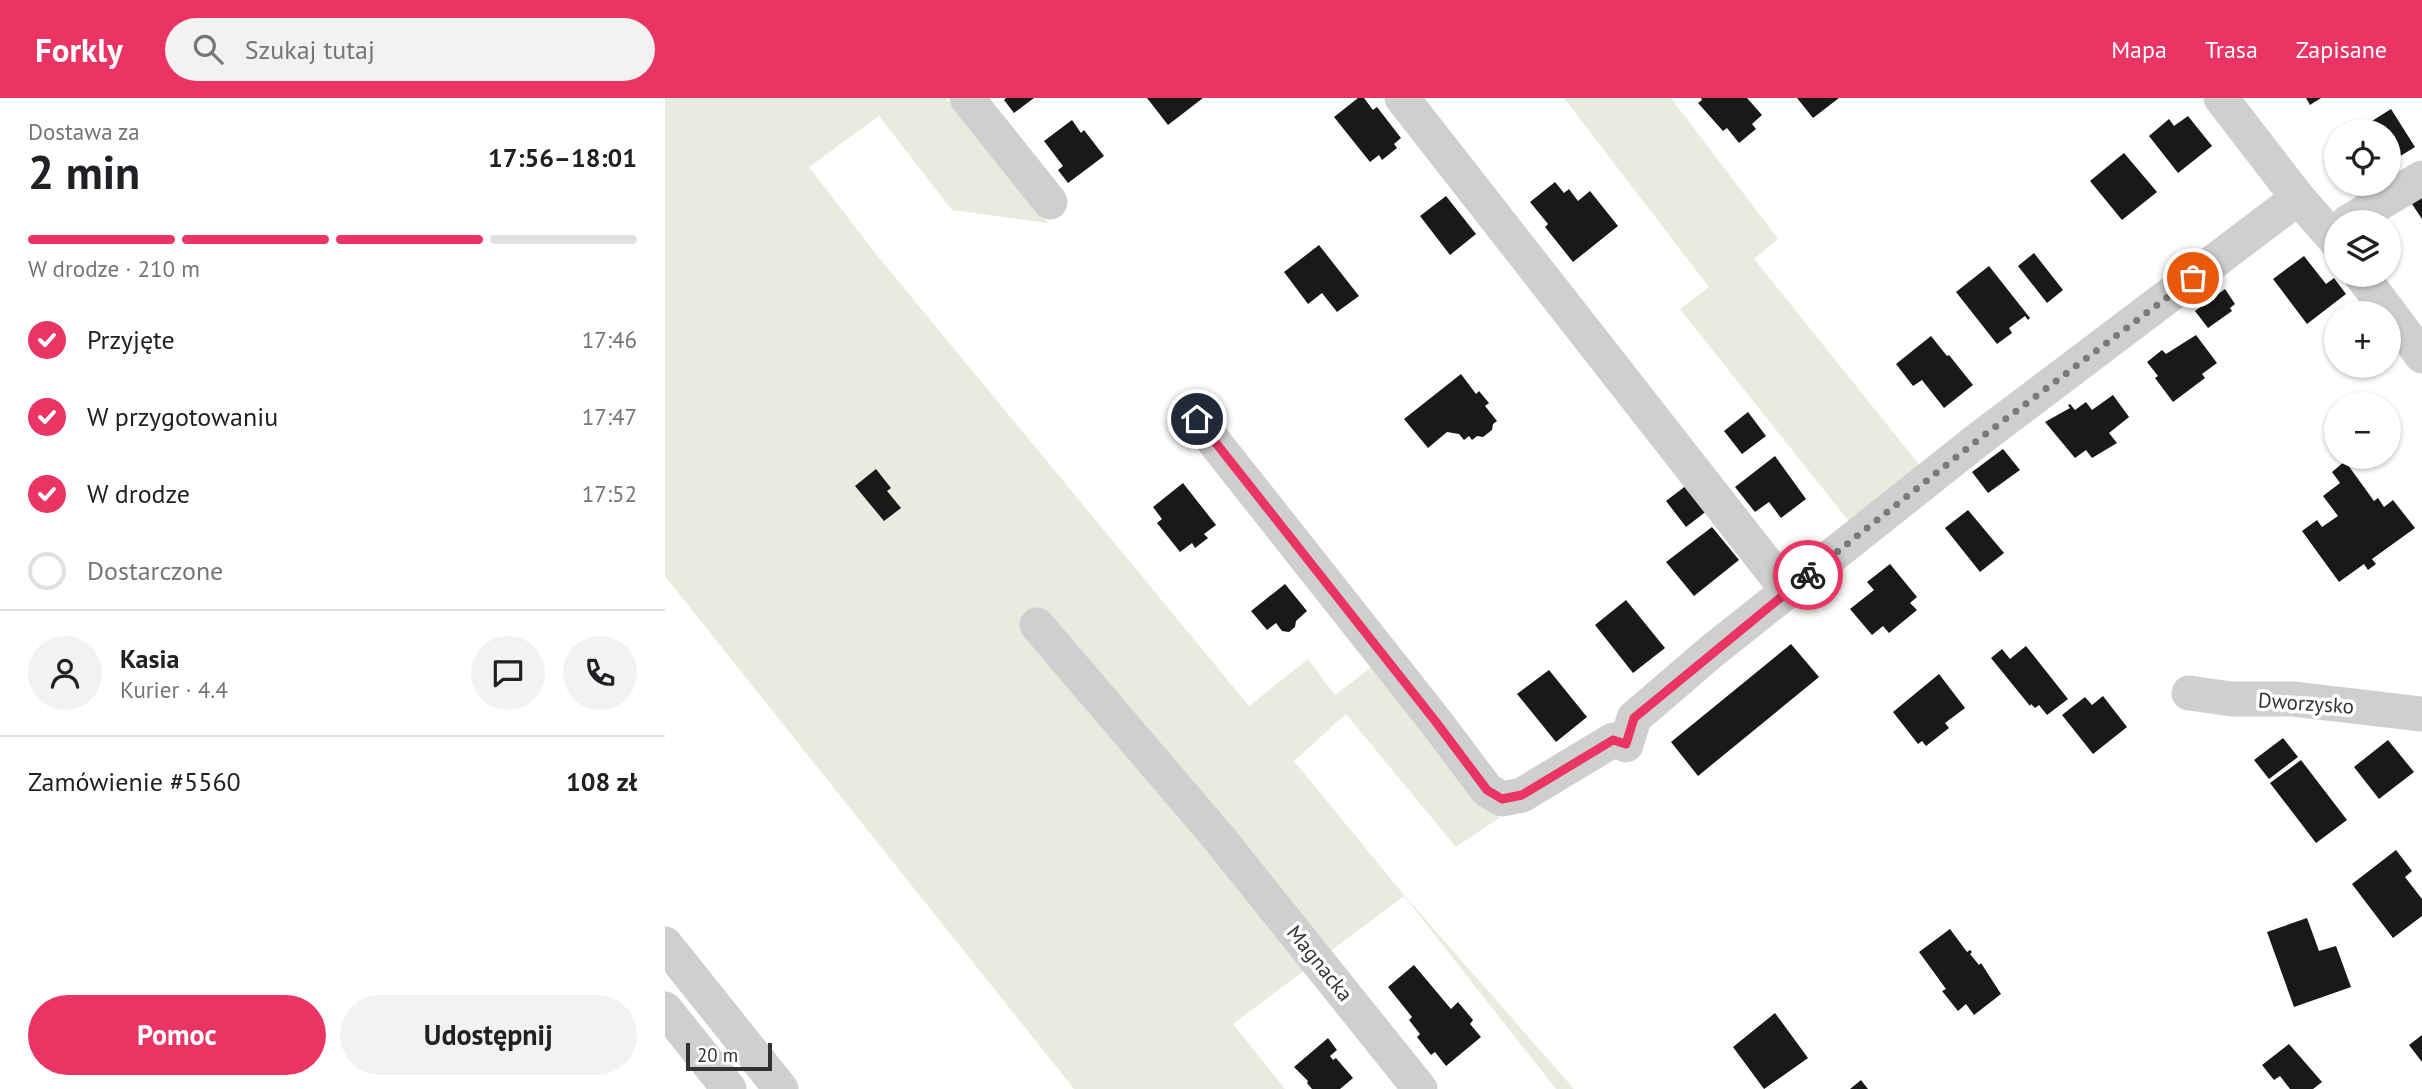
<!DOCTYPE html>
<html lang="pl">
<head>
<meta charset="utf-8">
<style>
	body { margin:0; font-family:"PT Sans",sans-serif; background:#f2f2f2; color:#202124; height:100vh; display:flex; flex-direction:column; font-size:26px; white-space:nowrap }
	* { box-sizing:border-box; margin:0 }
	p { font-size:23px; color:#757577 }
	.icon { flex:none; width:38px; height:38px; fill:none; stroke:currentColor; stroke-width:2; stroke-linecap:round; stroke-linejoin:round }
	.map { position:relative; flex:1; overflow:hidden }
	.drawer { display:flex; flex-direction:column; background:#fff; width:665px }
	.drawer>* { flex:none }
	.fabs { position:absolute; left:1659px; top:21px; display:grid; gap:14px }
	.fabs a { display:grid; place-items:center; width:77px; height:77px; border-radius:50%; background:#fff; box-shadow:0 2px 5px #0004; font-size:35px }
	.scale { position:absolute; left:21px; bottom:18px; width:86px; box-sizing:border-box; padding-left:7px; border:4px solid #323232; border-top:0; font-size:19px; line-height:24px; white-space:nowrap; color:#323232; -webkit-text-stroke:5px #fff; paint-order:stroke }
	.pin { position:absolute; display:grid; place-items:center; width:60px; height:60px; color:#fff; margin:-30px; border:4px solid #fff; border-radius:50%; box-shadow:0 2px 7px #0007 }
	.courier { position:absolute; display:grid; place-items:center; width:70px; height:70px; margin:-35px; border:5px solid #e93464; border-radius:50%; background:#fff; color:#222; box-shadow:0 2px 9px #0007 }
	.summary em { font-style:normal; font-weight:700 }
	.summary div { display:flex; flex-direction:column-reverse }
	.summary { display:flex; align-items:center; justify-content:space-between; height:119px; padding:0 28px }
	h1 { font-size:46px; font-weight:700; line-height:52px }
	.bar { display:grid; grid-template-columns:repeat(4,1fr); gap:10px 7px; align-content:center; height:84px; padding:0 28px }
	.bar i { height:9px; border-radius:5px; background:#e0e0e0 }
	.bar .current { background:#e93464 }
	.bar p { grid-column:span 4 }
	.line { display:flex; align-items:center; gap:18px; padding:0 28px; border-top:2px solid #e0e0e0 }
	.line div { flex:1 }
	.round { display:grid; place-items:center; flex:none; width:74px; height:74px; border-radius:37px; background:#f2f2f2 }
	ol { padding:0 28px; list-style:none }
	li { display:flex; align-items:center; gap:21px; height:77px }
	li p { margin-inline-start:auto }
	li .icon { padding:7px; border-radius:50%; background:#e93464; color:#fff; stroke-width:4 }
	li:last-child { color:#757577 }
	li i { width:38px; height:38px; border:4px solid #e0e0e0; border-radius:50% }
	.primary-button { display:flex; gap:14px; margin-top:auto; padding:14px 28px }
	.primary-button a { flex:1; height:80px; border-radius:42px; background:#e93464; color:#fff; font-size:28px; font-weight:700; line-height:80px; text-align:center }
	.primary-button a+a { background:#f2f2f2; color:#202124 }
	header { display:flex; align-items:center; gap:42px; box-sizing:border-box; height:98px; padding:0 35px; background:#e93464; color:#fff }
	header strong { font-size:33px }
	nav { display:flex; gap:38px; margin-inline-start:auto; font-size:24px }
	.search { width:490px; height:63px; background:#f2f2f2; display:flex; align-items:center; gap:18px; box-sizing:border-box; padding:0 24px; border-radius:38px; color:#757577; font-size:26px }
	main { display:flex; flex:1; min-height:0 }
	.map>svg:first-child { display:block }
	.green { fill:#e8ebdd }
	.building { fill:#191919 }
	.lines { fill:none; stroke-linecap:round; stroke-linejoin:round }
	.minor { stroke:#cfcfcf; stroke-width:35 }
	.done { stroke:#7a7a7a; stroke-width:7; stroke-dasharray:0 12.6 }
	.route { stroke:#e93464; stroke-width:9 }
	.labels { text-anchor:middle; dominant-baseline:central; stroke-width:7; stroke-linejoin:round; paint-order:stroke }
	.street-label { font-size:21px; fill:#323232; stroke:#fff }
</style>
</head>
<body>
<header>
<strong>Forkly</strong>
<div class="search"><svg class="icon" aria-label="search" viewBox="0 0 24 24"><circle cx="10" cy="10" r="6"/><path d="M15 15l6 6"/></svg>Szukaj tutaj</div>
<nav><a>Mapa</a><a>Trasa</a><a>Zapisane</a></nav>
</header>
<main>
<section class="drawer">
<div class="summary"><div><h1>2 min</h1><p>Dostawa za</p></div><em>17:56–18:01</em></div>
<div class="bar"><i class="current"></i><i class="current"></i><i class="current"></i><i></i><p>W drodze · 210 m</p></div>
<ol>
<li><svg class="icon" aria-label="check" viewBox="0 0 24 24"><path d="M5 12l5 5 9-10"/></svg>Przyjęte<p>17:46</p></li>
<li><svg class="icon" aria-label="check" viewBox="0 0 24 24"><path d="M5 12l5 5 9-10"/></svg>W przygotowaniu<p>17:47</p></li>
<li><svg class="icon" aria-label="check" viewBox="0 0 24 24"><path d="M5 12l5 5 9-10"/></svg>W drodze<p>17:52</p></li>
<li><i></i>Dostarczone</li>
</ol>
<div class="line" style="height:126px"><a class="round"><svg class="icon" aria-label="person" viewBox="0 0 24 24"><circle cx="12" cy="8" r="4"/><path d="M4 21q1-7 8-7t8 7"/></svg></a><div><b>Kasia</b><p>Kurier · 4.4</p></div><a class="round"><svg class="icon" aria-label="chat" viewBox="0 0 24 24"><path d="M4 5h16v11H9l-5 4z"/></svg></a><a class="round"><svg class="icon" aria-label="phone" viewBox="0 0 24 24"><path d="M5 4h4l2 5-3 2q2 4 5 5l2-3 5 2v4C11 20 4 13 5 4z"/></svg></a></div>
<div class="line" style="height:91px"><div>Zamówienie #5560</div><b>108 zł</b></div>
<div class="primary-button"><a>Pomoc</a><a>Udostępnij</a></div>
</section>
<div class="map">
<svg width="1757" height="991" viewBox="0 0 1757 991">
	<rect width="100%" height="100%" fill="#fff"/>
	<g class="green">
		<polygon points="0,0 281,0 383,125 287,112 214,18 144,69 210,155 584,608 643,561 670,597 716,562 834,720 791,749 681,616 629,663 739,797 909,991 891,991 739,798 568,926 620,991 409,991 0,478"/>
		<polygon points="899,0 1006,0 1113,141 1089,161 1257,370 1186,426 1015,211 1044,189"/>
	</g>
	<g class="building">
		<polygon points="341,0 369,0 349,15 339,2"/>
		<polygon points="482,0 538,0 503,27"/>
		<polygon points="693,0 699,0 708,12 712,9 736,40 729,46 732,50 717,62 714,57 705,64 669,19"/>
		<polygon points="1036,0 1082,0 1097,17 1087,26 1091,31 1074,45 1062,30 1058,33 1033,5 1037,2"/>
		<polygon points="1132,0 1174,0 1148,20"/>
		<polygon points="1641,0 1656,0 1645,7"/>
		<polygon points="1726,11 1750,49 1724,65 1724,33 1691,33"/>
		<polygon points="1523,18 1547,48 1513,75 1484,38 1504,21 1509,28"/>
		<polygon points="407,22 416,35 419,32 439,58 403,85 393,72 398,68 379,43"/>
		<polygon points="1459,55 1492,94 1457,122 1425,83"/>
		<polygon points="890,84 899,95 904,91 913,103 925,93 953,128 908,164 880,129 883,126 865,104"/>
		<polygon points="781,98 811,136 785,157 755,118"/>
		<polygon points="1757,99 1757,121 1747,106"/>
		<polygon points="654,147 694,198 672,214 657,195 643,206 619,174"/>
		<polygon points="1369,155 1398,192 1382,205 1353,168"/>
		<polygon points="1639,158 1661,186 1669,180 1681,196 1642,226 1608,181"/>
		<polygon points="1324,168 1365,220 1363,222 1360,218 1344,230 1347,235 1332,246 1291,194"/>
		<polygon points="1560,191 1570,206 1565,210 1567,213 1543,230 1530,213"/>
		<polygon points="1531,237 1552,265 1537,276 1540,280 1508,304 1490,280 1493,278 1482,264 1497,252 1501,256"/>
		<polygon points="1266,238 1282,258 1284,257 1308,287 1279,310 1257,282 1248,288 1231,266"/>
		<polygon points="796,276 811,296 814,293 824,305 820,308 832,323 828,326 827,332 818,339 812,338 807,342 804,338 799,342 794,336 782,334 763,350 739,321"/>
		<polygon points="1448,297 1464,319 1444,335 1452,345 1427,360 1421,352 1410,360 1380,324 1405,310 1403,307 1405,306 1410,312 1421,304 1427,312"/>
		<polygon points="1083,314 1101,338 1077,356 1059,333"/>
		<polygon points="1338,351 1355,372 1323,395 1307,374"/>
		<polygon points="1110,358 1141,401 1116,420 1104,404 1090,414 1070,389"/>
		<polygon points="1680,363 1709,403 1713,400 1719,409 1728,402 1750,430 1707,461 1711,466 1703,472 1699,466 1674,484 1637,433 1652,422 1657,429 1673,418 1658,398 1675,385 1667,374"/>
		<polygon points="211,371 226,390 222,393 236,410 219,423 190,388"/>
		<polygon points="518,385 551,427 539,436 543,440 530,450 527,445 515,454 492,425 497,421 488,409"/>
		<polygon points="1022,387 1043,412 1021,429 1001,403"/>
		<polygon points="1303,412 1339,455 1315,474 1280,430"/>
		<polygon points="1047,429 1074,462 1029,498 1001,464"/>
		<polygon points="1225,466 1252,499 1245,505 1252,512 1224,535 1218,528 1207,537 1185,511 1209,492 1202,484"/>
		<polygon points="620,486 642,513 631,523 630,529 624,534 617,533 611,525 602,532 586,513"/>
		<polygon points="961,502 1000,550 968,575 930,527"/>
		<polygon points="1126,546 1154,579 1033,678 1006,644"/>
		<polygon points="1361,548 1403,601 1382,617 1374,607 1370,610 1366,606 1365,608 1326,560 1337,551 1345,561"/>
		<polygon points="884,572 922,619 891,644 852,596"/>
		<polygon points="1274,576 1300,610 1280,625 1284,630 1261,648 1257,643 1253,646 1228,614"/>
		<polygon points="1438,598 1462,629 1428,656 1397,617 1420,599 1427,607"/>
		<polygon points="1618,640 1633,659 1604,681 1589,662"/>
		<polygon points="1723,642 1749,674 1714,701 1689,669"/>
		<polygon points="1636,662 1682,722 1651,745 1605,685"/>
		<polygon points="1731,752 1747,773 1740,779 1757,801 1757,818 1728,840 1687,786"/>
		<polygon points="1642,820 1654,853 1671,848 1686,889 1629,909 1602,834"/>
		<polygon points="1285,831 1302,854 1305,852 1307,854 1305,856 1314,867 1316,865 1336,896 1309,917 1301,906 1293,913 1277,893 1281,891 1254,854"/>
		<polygon points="749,867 786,911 793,904 808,922 805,926 816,939 781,968 770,954 766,957 752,939 755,936 744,922 747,919 723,889"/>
		<polygon points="1110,915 1143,960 1099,991 1068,949"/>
		<polygon points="1757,937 1757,964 1744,947"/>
		<polygon points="663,940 672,952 665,958 668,962 671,960 688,980 675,991 647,991 642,985 643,983 629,969"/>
		<polygon points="1624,946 1657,984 1648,991 1625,991 1615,978 1609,982 1597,967"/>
		<polygon points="1196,982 1203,991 1185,991"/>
	</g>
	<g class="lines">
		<g class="minor">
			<polyline points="302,0 385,104"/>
			<polyline points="737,0 1123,493"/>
			<polyline points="1556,0 1633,100 1671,143"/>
			<polyline points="1683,124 1757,80"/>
			<polyline points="1696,177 1757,258"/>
			<polyline points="532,322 771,624 822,692 837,701 857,697 948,642 961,647 969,620 1047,553 1314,341 1633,100"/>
			<polyline points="372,527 553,739 755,991"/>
			<polyline points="1524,595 1567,601 1628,601 1757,616"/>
			<polyline points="0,846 116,991"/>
			<polyline points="0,911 64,991"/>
		</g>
	</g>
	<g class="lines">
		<polyline class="done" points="1143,477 1314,341 1528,180"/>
		<polyline class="route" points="532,321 771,624 822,692 837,701 857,697 948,642 961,646 969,620 1143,477"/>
	</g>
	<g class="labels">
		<g class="street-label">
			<text transform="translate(1641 605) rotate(4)">Dworzysko</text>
			<text transform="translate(655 865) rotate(51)">Magnacka</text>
		</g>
	</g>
</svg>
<div class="fabs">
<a><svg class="icon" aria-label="locate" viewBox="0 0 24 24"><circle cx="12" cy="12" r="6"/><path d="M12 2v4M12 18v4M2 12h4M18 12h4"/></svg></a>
<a><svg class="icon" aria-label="layers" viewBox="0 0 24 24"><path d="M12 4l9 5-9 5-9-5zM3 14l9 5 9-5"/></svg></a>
<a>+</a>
<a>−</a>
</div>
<div class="scale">20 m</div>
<div class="pin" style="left:1528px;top:180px;background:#ea580c"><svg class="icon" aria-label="bag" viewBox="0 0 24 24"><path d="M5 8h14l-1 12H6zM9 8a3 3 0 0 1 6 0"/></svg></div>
<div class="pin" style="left:532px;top:321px;background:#1f2937"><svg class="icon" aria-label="home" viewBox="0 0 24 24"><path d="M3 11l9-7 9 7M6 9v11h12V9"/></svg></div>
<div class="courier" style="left:1143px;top:477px"><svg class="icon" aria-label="bike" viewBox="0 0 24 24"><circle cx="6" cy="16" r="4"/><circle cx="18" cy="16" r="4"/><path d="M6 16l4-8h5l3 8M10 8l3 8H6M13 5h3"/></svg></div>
</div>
</main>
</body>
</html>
